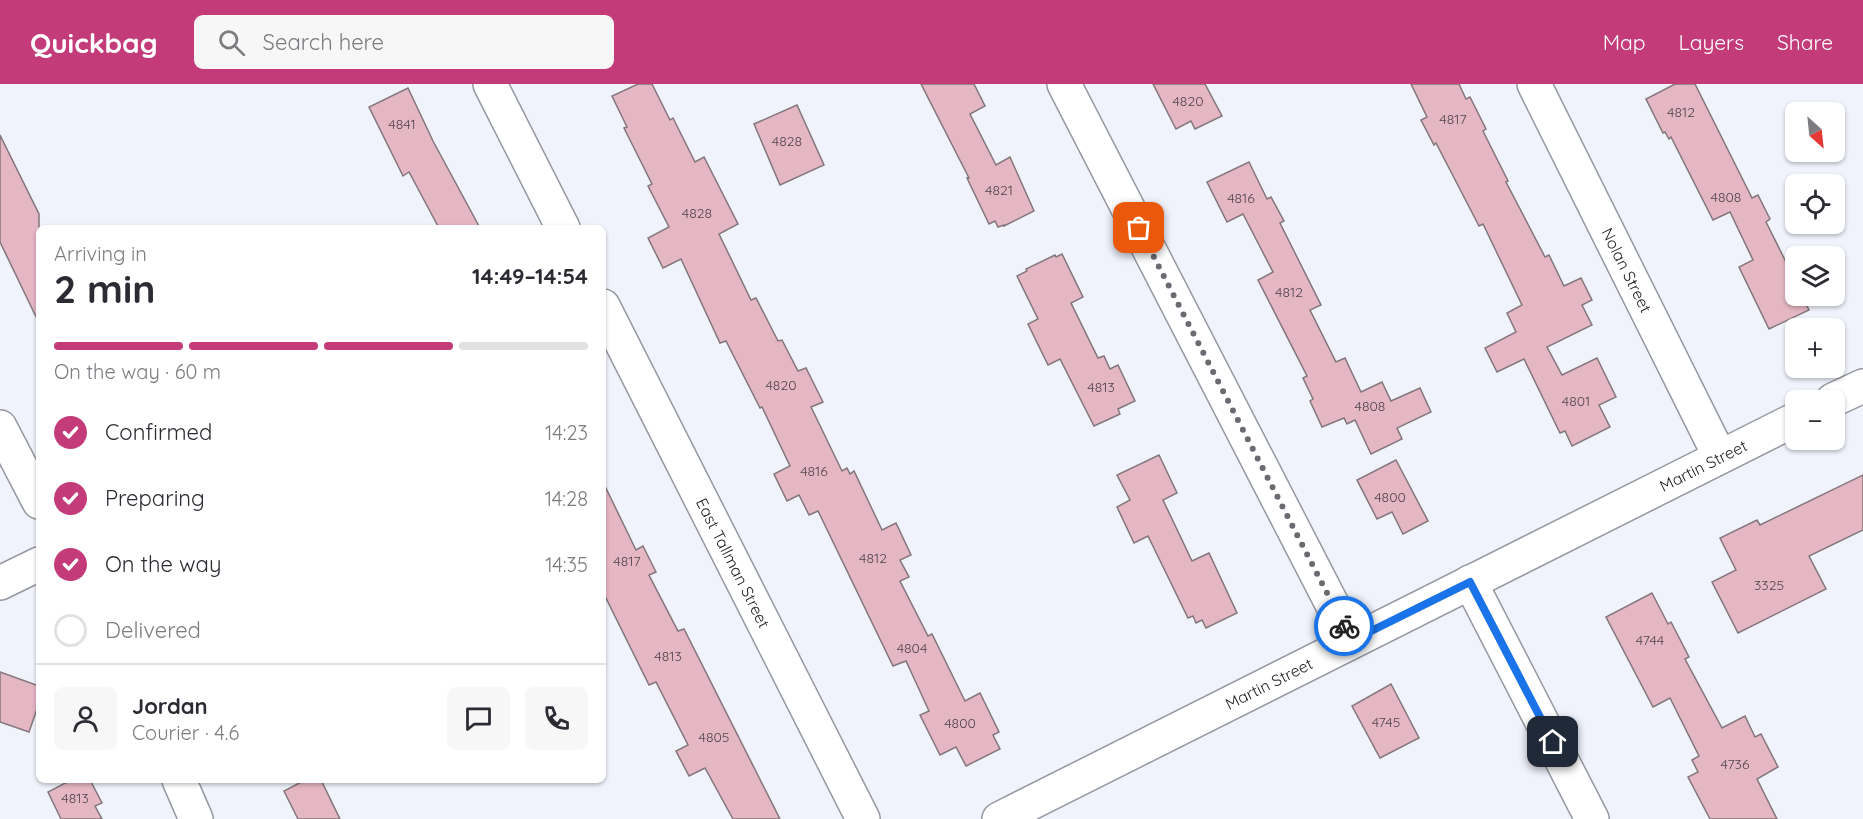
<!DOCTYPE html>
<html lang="en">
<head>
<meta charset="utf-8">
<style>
	body { margin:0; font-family:Quicksand,sans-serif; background:#f7f7f7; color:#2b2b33; height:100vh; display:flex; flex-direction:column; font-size:22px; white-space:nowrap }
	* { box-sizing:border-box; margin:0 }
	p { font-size:20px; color:#7c7c81 }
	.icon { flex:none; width:33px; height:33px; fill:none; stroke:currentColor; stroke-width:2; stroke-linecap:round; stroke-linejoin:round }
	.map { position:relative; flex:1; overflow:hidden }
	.details { position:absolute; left:36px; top:141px; width:570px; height:558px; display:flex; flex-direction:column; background:#fff; border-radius:9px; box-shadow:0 2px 4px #0004 }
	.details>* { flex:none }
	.needle { width:39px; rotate:153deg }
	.buttons { position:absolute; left:1785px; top:18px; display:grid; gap:12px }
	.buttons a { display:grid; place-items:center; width:60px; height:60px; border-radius:9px; background:#fff; box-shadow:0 2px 4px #0004; font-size:30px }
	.pin { position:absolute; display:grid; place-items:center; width:51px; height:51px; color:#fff; margin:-26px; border-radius:12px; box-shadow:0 3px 9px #0006 }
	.courier { position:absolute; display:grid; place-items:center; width:60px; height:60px; margin:-30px; border:4px solid #1a73e8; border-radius:50%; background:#fff; color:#222; box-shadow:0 2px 8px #0007 }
	.overview em { font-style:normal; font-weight:800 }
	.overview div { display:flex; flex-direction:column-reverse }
	.overview { display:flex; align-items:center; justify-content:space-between; height:102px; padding:0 18px }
	h1 { font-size:39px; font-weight:800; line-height:45px }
	.bar { display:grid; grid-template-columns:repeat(4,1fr); gap:9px 6px; align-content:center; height:72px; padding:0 18px }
	.bar i { height:8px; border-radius:4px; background:#e1e1e2 }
	.bar .on { background:#c33b79 }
	.bar p { grid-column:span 4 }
	.line { display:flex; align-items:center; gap:15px; padding:0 18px; border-top:2px solid #e1e1e2 }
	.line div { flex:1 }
	.round { display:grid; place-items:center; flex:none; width:63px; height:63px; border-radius:9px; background:#f7f7f7 }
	ol { padding:0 18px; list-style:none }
	li { display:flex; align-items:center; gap:18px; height:66px }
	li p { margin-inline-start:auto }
	li .icon { padding:6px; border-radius:50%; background:#c33b79; color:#fff; stroke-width:4 }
	li:last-child { color:#7c7c81 }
	li i { width:33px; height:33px; border:3px solid #e1e1e2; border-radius:50% }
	header { display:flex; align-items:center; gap:36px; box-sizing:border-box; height:84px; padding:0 30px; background:#c33b79; color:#fff }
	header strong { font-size:28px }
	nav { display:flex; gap:33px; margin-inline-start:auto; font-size:21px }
	.search { width:420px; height:54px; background:#f7f7f7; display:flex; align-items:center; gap:15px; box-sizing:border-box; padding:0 21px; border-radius:9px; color:#7c7c81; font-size:22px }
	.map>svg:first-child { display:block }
	.building { fill:#e5b6c3; stroke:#82777a; stroke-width:1.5 }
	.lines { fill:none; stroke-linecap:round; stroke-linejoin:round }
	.minor-casing { stroke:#9698a1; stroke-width:36 }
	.minor { stroke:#fff; stroke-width:33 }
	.done { stroke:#696b71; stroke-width:6; stroke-dasharray:0 10.8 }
	.route { stroke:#1a73e8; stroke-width:8 }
	.labels { text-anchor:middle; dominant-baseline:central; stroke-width:4.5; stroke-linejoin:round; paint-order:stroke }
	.number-label { font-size:14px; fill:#52474d }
	.street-label { font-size:16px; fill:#212226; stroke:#f0f2fc }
</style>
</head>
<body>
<header>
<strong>Quickbag</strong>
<div class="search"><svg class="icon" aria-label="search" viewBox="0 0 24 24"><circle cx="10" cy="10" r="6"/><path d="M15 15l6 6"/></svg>Search here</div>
<nav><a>Map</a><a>Layers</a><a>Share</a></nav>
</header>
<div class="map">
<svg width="1863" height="735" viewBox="0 0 1863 735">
	<rect width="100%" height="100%" fill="#f0f2fc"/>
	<g class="building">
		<polygon points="638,0 652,0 670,36 673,34 695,78 704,73 738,140 719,150 751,216 756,214 778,257 782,256 798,287 806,284 823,318 811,323 842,387 847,384 850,390 854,387 882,446 896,439 911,471 900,476 909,493 900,497 928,552 932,550 965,617 980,609 999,648 993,651 1000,665 966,682 956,663 940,671 920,631 929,627 906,577 893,582 818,427 809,431 799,411 787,417 774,390 790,382 762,323 760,324 726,257 720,259 681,175 663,184 648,154 669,143 648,102 652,100 624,44 627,43 612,12"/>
		<polygon points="921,0 974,0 985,22 970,30 996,81 1010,73 1034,127 1004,142 1004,141 998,143 995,137 989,140 967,94 969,94"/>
		<polygon points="1153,0 1205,0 1222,32 1195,45 1191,37 1176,45"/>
		<polygon points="1411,0 1459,0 1466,15 1470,13 1486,45 1483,47 1508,97 1506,98 1545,173 1549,171 1564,202 1581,194 1592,216 1582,221 1592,241 1547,263 1562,291 1597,274 1616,313 1599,321 1610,343 1572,362 1565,347 1560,349 1524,275 1497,288 1485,264 1516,248 1507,229 1522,221 1483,140 1479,142 1436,59 1434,61 1421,36 1427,33"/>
		<polygon points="1675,0 1695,0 1752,114 1758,111 1770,135 1766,138 1796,198 1796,212 1802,212 1809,226 1769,245 1739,183 1753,176 1730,128 1713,136 1671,53 1669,55 1665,48 1663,49 1646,15"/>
		<polygon points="408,4 433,57 480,144 439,144 409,88 403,92 369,23"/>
		<polygon points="797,21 824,81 780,101 754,40"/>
		<polygon points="0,51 39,130 39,239 0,158"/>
		<polygon points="1249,78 1267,115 1271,113 1284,137 1280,139 1321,221 1310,226 1336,278 1345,274 1361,308 1382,298 1391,317 1420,304 1431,328 1397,344 1402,355 1371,370 1355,336 1347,340 1344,334 1322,343 1310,317 1313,315 1303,294 1307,292 1258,196 1273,188 1243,130 1227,138 1207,98"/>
		<polygon points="1062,170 1083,213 1071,219 1098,274 1104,272 1110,285 1118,281 1135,317 1118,325 1120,330 1094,342 1060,275 1048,281 1028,240 1038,235 1017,192 1027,187 1026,185 1055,171 1056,173"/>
		<polygon points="1159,371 1177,409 1163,416 1192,477 1209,469 1237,529 1206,544 1202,536 1196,539 1193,532 1188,534 1148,452 1134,459 1117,423 1130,416 1117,391"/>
		<polygon points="1396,376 1428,437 1403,450 1392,428 1377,435 1357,396"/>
		<polygon points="1863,391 1863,446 1809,472 1826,505 1738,549 1712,498 1736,486 1720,454 1757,436 1760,441"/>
		<polygon points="603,398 636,466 643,462 656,488 649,491 678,547 684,545 780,735 733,735 705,684 689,692 676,667 688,661 656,598 649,601 603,508"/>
		<polygon points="1652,509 1668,540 1671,538 1689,573 1685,575 1722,644 1745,632 1755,653 1761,650 1778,683 1757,695 1777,735 1710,735 1688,693 1698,688 1692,676 1699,672 1670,614 1653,623 1606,533"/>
		<polygon points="0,588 39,602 39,619 29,648 0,638"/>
		<polygon points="1391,600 1419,654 1380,674 1352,622"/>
		<polygon points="71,696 90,696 102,719 95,722 102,735 61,735 48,708"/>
		<polygon points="305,696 321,696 340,735 298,735 284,707"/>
	</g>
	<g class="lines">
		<g class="minor-casing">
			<g id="minor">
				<polyline points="490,0 563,144"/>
				<polyline points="1064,0 1351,557"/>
				<path id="s1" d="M1534,0L1720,373"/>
				<path id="s2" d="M603,222L863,735"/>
				<polyline points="1833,316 1863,302"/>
				<polyline points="0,343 39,418"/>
				<polyline points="1470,498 1592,735"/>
				<polyline points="0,499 39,480"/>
				<polyline points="179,696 196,735"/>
				<path id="s3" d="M999,735L1796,335"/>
			</g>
		</g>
		<use href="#minor" class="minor"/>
	</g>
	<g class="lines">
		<polyline class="done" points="1139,144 1344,542"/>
		<polyline class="route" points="1344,542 1351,557 1470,498 1553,658"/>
	</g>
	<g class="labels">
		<g class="number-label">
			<text x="1188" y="17">4820</text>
			<text x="1681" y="28">4812</text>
			<text x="1453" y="35">4817</text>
			<text x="402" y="40">4841</text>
			<text x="787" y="57">4828</text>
			<text x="999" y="106">4821</text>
			<text x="1726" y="113">4808</text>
			<text x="1241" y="114">4816</text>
			<text x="697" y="129">4828</text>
			<text x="1289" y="208">4812</text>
			<text x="781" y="301">4820</text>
			<text x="1101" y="303">4813</text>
			<text x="1576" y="317">4801</text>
			<text x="1370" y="322">4808</text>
			<text x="814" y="387">4816</text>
			<text x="1390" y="413">4800</text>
			<text x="873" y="474">4812</text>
			<text x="627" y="477">4817</text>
			<text x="1769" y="501">3325</text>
			<text x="1650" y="556">4744</text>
			<text x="912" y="564">4804</text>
			<text x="668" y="572">4813</text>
			<text x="1386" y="638">4745</text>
			<text x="960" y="639">4800</text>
			<text x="714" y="653">4805</text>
			<text x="1735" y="680">4736</text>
			<text x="75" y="714">4813</text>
		</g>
		<g class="street-label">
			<text stroke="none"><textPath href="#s1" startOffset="208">Nolan Street</textPath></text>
			<text stroke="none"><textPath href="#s3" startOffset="788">Martin Street</textPath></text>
			<text stroke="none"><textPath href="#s2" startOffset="288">East Tallman Street</textPath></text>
			<text stroke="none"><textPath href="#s3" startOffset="302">Martin Street</textPath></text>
		</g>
	</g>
</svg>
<div class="buttons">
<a><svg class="needle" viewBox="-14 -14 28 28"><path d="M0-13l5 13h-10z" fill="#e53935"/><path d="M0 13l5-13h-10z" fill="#7c7c81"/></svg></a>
<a><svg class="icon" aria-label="locate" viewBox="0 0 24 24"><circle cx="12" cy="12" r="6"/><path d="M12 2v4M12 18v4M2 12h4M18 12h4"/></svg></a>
<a><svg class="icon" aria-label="layers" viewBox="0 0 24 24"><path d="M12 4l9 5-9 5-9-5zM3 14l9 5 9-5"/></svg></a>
<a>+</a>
<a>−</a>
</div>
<div class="pin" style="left:1139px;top:144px;background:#ea580c"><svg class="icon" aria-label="bag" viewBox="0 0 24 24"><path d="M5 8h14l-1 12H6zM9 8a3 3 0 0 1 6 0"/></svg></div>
<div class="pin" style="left:1553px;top:658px;background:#1f2937"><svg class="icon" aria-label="home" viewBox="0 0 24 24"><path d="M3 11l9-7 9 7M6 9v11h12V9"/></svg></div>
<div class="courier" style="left:1344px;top:542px"><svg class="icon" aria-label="bike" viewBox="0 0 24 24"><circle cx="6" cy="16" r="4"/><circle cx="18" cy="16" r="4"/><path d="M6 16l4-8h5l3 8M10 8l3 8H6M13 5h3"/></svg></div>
<section class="details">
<div class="overview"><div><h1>2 min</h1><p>Arriving in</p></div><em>14:49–14:54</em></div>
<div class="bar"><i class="on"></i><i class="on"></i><i class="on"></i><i></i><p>On the way · 60 m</p></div>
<ol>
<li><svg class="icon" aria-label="check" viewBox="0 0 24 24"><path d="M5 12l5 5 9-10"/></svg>Confirmed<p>14:23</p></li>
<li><svg class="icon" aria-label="check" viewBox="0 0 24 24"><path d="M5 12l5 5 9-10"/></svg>Preparing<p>14:28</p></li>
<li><svg class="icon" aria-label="check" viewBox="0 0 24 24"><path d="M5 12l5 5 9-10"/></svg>On the way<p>14:35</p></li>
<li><i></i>Delivered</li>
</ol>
<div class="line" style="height:108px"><a class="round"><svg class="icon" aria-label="person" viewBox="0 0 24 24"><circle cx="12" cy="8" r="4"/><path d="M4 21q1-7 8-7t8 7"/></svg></a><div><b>Jordan</b><p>Courier · 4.6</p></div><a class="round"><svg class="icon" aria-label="chat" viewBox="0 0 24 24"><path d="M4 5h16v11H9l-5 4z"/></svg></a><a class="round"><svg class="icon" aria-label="phone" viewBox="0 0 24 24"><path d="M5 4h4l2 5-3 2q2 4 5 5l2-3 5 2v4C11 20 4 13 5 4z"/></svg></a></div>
</section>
</div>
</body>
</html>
